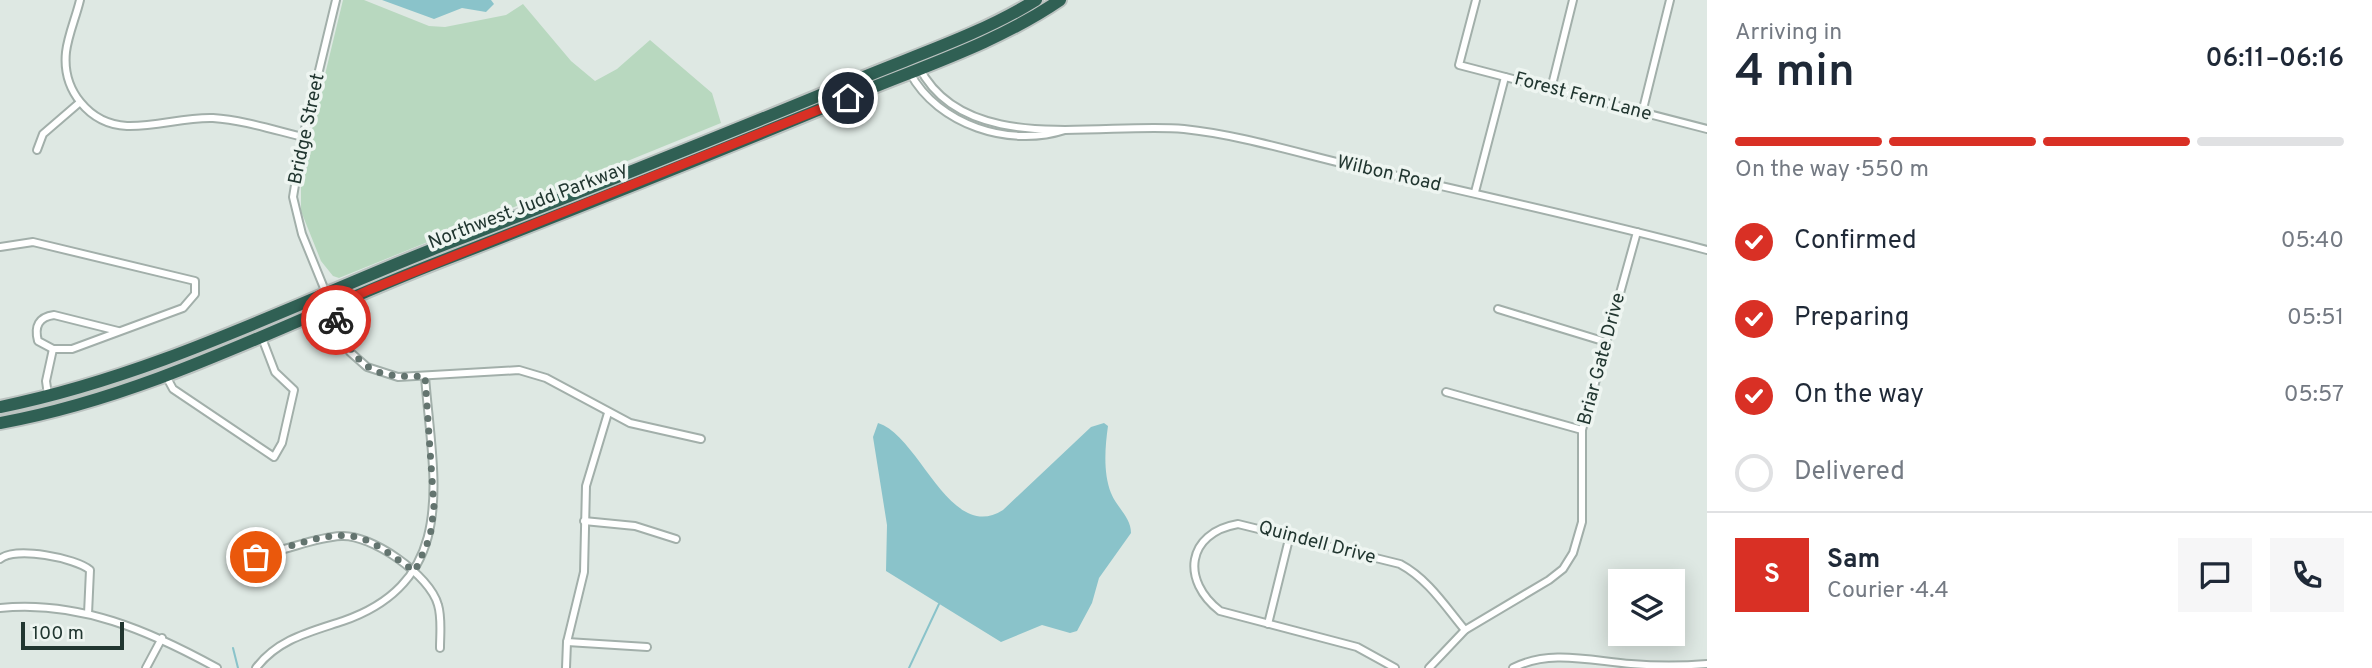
<!DOCTYPE html>
<html lang="en">
<head>
<meta charset="utf-8">
<style>
	body { margin:0; font-family:Overpass,sans-serif; background:#f6f6f7; color:#1f2937; height:100vh; display:flex; flex-direction:column; font-size:26px; white-space:nowrap }
	* { box-sizing:border-box; margin:0 }
	p { font-size:23px; color:#747a83 }
	.icon { flex:none; width:38px; height:38px; fill:none; stroke:currentColor; stroke-width:2; stroke-linecap:round; stroke-linejoin:round }
	.map { position:relative; flex:1; overflow:hidden }
	.sheet { display:flex; flex-direction:column; background:#fff; width:665px }
	.sheet>* { flex:none }
	.buttons { position:absolute; left:1608px; top:569px; display:grid; gap:14px }
	.buttons a { display:grid; place-items:center; width:77px; height:77px; border-radius:0px; background:#fff; box-shadow:0 4px 18px #0003; font-size:35px }
	.scale { position:absolute; left:21px; bottom:18px; width:103px; box-sizing:border-box; padding-left:7px; border:4px solid #213630; border-top:0; font-size:19px; line-height:24px; white-space:nowrap; color:#213630; -webkit-text-stroke:5px #eef5f1; paint-order:stroke }
	.pin { position:absolute; display:grid; place-items:center; width:60px; height:60px; color:#fff; margin:-30px; border:4px solid #fff; border-radius:50%; box-shadow:0 2px 7px #0007 }
	.courier { position:absolute; display:grid; place-items:center; width:70px; height:70px; margin:-35px; border:5px solid #d93025; border-radius:50%; background:#fff; color:#222; box-shadow:0 2px 9px #0007 }
	.overview em { font-style:normal; font-weight:600 }
	.overview div { display:flex; flex-direction:column-reverse }
	.overview { display:flex; align-items:center; justify-content:space-between; height:119px; padding:0 28px }
	h1 { font-size:46px; font-weight:600; line-height:52px }
	.bar { display:grid; grid-template-columns:repeat(4,1fr); gap:10px 7px; align-content:center; height:84px; padding:0 28px }
	.bar i { height:9px; border-radius:5px; background:#e0e1e3 }
	.bar .selected { background:#d93025 }
	.bar p { grid-column:span 4 }
	.line { display:flex; align-items:center; gap:18px; padding:0 28px; border-top:2px solid #e0e1e3 }
	.line div { flex:1 }
	.round { display:grid; place-items:center; flex:none; width:74px; height:74px; border-radius:0px; background:#f6f6f7 }
	ol { padding:0 28px; list-style:none }
	li { display:flex; align-items:center; gap:21px; height:77px }
	li p { margin-inline-start:auto }
	li .icon { padding:7px; border-radius:50%; background:#d93025; color:#fff; stroke-width:4 }
	li:last-child { color:#747a83 }
	li i { width:38px; height:38px; border:4px solid #e0e1e3; border-radius:50% }
	main { display:flex; flex:1; min-height:0 }
	.map>svg:first-child { display:block }
	.green { fill:#b8d8bf }
	.water { fill:#8ac3ca }
	.lines { fill:none; stroke-linecap:round; stroke-linejoin:round }
	.stream { stroke:#8ac3ca; stroke-width:2 }
	.street-casing { stroke:#a2afaa; stroke-width:10 }
	.highway-casing { stroke:#bcc3c1; stroke-width:16 }
	.street { stroke:#fff; stroke-width:6 }
	.highway { stroke:#306054; stroke-width:12 }
	.done { stroke:#63746f; stroke-width:7; stroke-dasharray:0 12.6 }
	.route { stroke:#d93025; stroke-width:9 }
	.labels { text-anchor:middle; dominant-baseline:central; stroke-width:7; stroke-linejoin:round; paint-order:stroke }
	.street-label { font-size:19px; fill:#213630; stroke:#eef5f1 }
</style>
</head>
<body>
<main>
<div class="map">
<svg width="1707" height="668" viewBox="0 0 1707 668">
	<rect width="100%" height="100%" fill="#dee8e3"/>
	<g class="green">
		<polygon points="343,0 364,0 429,26 445,27 506,15 523,4 571,61 595,81 617,69 650,40 712,93 721,123 339,278 333,276 321,261 301,211 301,174"/>
		<polygon points="219,345 220,348 206,355 98,394 0,419 0,413 103,388"/>
	</g>
	<g class="water">
		<polygon points="382,0 491,0 494,4 486,12 462,8 434,19"/>
		<path d="M878,423C920,436 950,544 1003,510L1091,427L1104,423L1108,426C1105,447 1103,473 1111,493C1117,508 1131,517 1131,533L1099,578L1092,603L1077,631L1070,633L1042,625L1001,642L886,571L887,525L873,437Z"/>
	</g>
	<g class="lines">
		<g class="stream">
			<polyline points="233,648 238,668"/>
			<polyline points="909,668 939,604"/>
		</g>
		<g class="street-casing">
			<g id="street">
				<path d="M80,0C76,17 68,35 66,52C62,90 89,124 127,126C156,127 184,117 213,118C243,120 274,130 303,137"/>
				<polyline points="336,0 303,137 293,197 302,234 350,352 367,367 398,377 519,370 546,378 630,423 701,439"/>
				<polyline points="1476,0 1459,65 1707,129"/>
				<path d="M919,67C965,158 1103,121 1184,129C1243,135 1307,156 1366,169C1480,195 1594,220 1707,250"/>
				<path d="M910,73C938,125 1010,148 1065,130"/>
				<polyline points="1551,89 1573,0"/>
				<polyline points="1642,113 1670,0"/>
				<polyline points="37,150 43,134 79,103"/>
				<polyline points="1475,192 1505,77"/>
				<polyline points="0,247 33,242 195,281 195,294 183,308 72,349 53,349 46,381 48,395"/>
				<polyline points="1498,309 1606,342"/>
				<path d="M53,349L38,341C34,326 39,317 54,315L118,331"/>
				<polyline points="166,376 173,389 274,457 282,443 294,390 275,372 262,338"/>
				<polyline points="1446,392 1582,430"/>
				<polyline points="584,521 635,526 676,539"/>
				<path d="M235,554C272,560 304,538 341,536C371,534 430,575 438,605C442,618 440,634 440,648"/>
				<path d="M0,559C15,546 76,558 90,570L88,614"/>
				<path d="M0,608C79,600 150,631 217,668"/>
				<polyline points="1268,624 1290,535"/>
				<polyline points="567,642 647,647"/>
				<polyline points="146,668 162,638"/>
				<path d="M256,668C278,639 310,632 343,621C462,580 432,474 425,376"/>
				<polyline points="566,668 567,642 584,572 586,486 608,413"/>
				<path d="M1395,668L1357,647L1220,611C1181,581 1186,533 1238,524L1400,564C1428,579 1445,606 1465,630"/>
				<polyline points="1429,668 1465,630 1549,580 1563,569 1573,553 1582,522 1582,430 1637,232"/>
				<path d="M1513,668C1549,649 1592,661 1631,664C1656,666 1682,666 1707,664"/>
			</g>
		</g>
		<g class="highway-casing">
			<g id="highway">
				<path d="M0,407C158,375 297,302 446,244C581,192 714,139 847,84C910,57 978,36 1036,0"/>
				<path d="M0,423C155,395 296,317 441,261C577,208 712,154 847,98C918,68 996,44 1060,0"/>
			</g>
		</g>
		<use href="#street" class="street"/>
		<use href="#highway" class="highway"/>
	</g>
	<g class="lines">
		<path class="done" d="M256,557C287,549 331,527 363,539C382,546 398,561 415,571L430,537L434,508L425,376C373,379 356,368 336,320"/>
		<polyline class="route" points="336,320 331,307 369,290 848,98"/>
	</g>
	<g class="labels">
		<g class="street-label">
			<text transform="translate(1583 97) rotate(15)">Forest Fern Lane</text>
			<text transform="translate(307 129) rotate(-78)">Bridge Street</text>
			<text transform="translate(1389 174) rotate(13)">Wilbon Road</text>
			<text transform="translate(528 206) rotate(-21)">Northwest Judd Parkway</text>
			<text transform="translate(1602 359) rotate(-75)">Briar Gate Drive</text>
			<text transform="translate(1317 543) rotate(15)">Quindell Drive</text>
		</g>
	</g>
</svg>
<div class="buttons">
<a><svg class="icon" aria-label="layers" viewBox="0 0 24 24"><path d="M12 4l9 5-9 5-9-5zM3 14l9 5 9-5"/></svg></a>
</div>
<div class="scale">100 m</div>
<div class="pin" style="left:256px;top:557px;background:#ea580c"><svg class="icon" aria-label="bag" viewBox="0 0 24 24"><path d="M5 8h14l-1 12H6zM9 8a3 3 0 0 1 6 0"/></svg></div>
<div class="pin" style="left:848px;top:98px;background:#1f2937"><svg class="icon" aria-label="home" viewBox="0 0 24 24"><path d="M3 11l9-7 9 7M6 9v11h12V9"/></svg></div>
<div class="courier" style="left:336px;top:320px"><svg class="icon" aria-label="bike" viewBox="0 0 24 24"><circle cx="6" cy="16" r="4"/><circle cx="18" cy="16" r="4"/><path d="M6 16l4-8h5l3 8M10 8l3 8H6M13 5h3"/></svg></div>
</div>
<section class="sheet">
<div class="overview"><div><h1>4 min</h1><p>Arriving in</p></div><em>06:11–06:16</em></div>
<div class="bar"><i class="selected"></i><i class="selected"></i><i class="selected"></i><i></i><p>On the way · 550 m</p></div>
<ol>
<li><svg class="icon" aria-label="check" viewBox="0 0 24 24"><path d="M5 12l5 5 9-10"/></svg>Confirmed<p>05:40</p></li>
<li><svg class="icon" aria-label="check" viewBox="0 0 24 24"><path d="M5 12l5 5 9-10"/></svg>Preparing<p>05:51</p></li>
<li><svg class="icon" aria-label="check" viewBox="0 0 24 24"><path d="M5 12l5 5 9-10"/></svg>On the way<p>05:57</p></li>
<li><i></i>Delivered</li>
</ol>
<div class="line" style="height:126px"><b class="round" style="background:#d93025;color:#fff">S</b><div><b>Sam</b><p>Courier · 4.4</p></div><a class="round"><svg class="icon" aria-label="chat" viewBox="0 0 24 24"><path d="M4 5h16v11H9l-5 4z"/></svg></a><a class="round"><svg class="icon" aria-label="phone" viewBox="0 0 24 24"><path d="M5 4h4l2 5-3 2q2 4 5 5l2-3 5 2v4C11 20 4 13 5 4z"/></svg></a></div>
</section>
</main>
</body>
</html>
